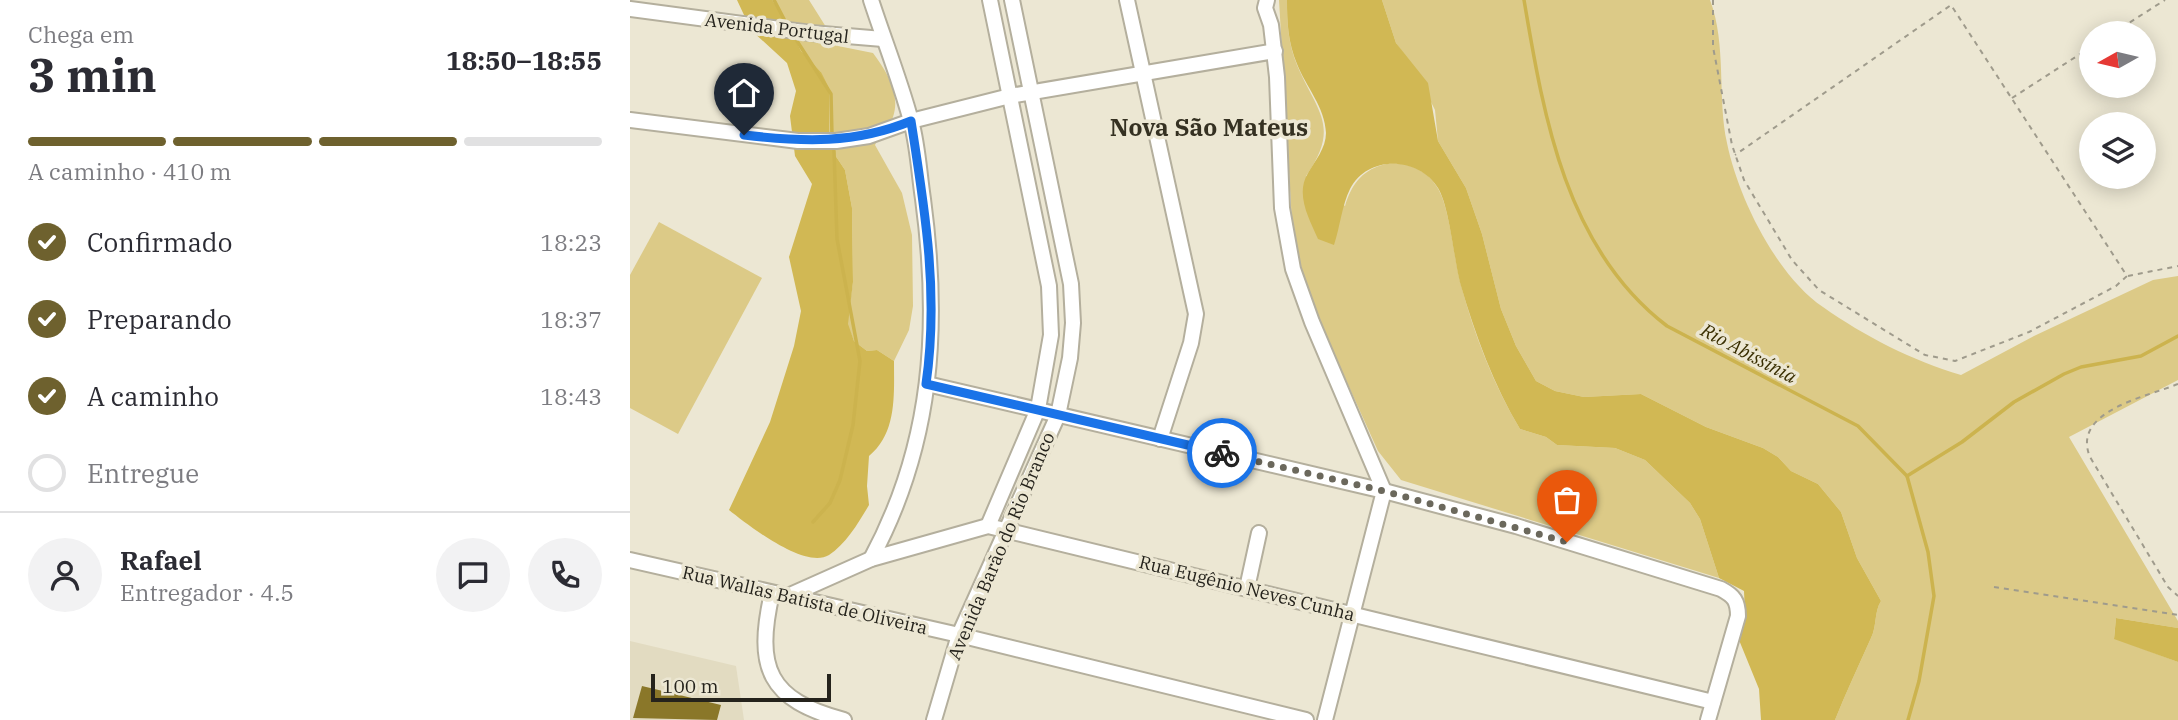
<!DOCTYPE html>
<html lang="pt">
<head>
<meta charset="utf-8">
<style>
	body { margin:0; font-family:"IBM Plex Serif",serif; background:#f2f2f3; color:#2b2b33; height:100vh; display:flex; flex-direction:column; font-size:26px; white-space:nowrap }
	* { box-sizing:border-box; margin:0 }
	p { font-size:23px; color:#7c7c81 }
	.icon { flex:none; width:38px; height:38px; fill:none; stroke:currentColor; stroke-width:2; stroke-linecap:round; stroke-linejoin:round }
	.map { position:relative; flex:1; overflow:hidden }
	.details { display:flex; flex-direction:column; background:#fff; width:630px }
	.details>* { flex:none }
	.needle { width:46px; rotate:262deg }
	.fabs { position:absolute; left:1449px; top:21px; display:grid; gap:14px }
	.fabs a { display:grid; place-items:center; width:77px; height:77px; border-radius:50%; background:#fff; box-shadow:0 4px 18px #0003; font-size:35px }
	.scale { position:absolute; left:21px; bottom:18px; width:180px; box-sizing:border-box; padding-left:7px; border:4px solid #25231c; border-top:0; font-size:19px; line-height:24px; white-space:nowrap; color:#25231c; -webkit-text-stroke:5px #ece7d3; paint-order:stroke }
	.pin { position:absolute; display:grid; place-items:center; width:60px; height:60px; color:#fff; margin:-72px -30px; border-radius:50% 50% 50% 0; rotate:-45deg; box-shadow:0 0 7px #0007 }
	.pin .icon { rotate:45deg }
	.courier { position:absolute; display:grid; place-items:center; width:70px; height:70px; margin:-35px; border:5px solid #1a73e8; border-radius:50%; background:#fff; color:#222; box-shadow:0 2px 9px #0007 }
	.headline em { font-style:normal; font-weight:700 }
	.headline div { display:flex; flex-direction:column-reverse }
	.headline { display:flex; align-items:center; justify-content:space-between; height:119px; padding:0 28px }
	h1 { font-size:46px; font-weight:700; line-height:52px }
	.bar { display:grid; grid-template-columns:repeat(4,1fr); gap:10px 7px; align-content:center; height:84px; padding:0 28px }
	.bar i { height:9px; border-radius:5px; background:#e1e1e2 }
	.bar .on { background:#6e612e }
	.bar p { grid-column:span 4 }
	.line { display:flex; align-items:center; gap:18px; padding:0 28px; border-top:2px solid #e1e1e2 }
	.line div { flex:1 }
	.round { display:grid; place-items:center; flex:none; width:74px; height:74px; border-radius:37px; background:#f2f2f3 }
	ol { padding:0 28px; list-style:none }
	li { display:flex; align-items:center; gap:21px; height:77px }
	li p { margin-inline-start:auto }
	li .icon { padding:7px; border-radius:50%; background:#6e612e; color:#fff; stroke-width:4 }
	li:last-child { color:#7c7c81 }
	li i { width:38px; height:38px; border:4px solid #e1e1e2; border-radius:50% }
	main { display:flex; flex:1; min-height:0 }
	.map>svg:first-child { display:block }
	.built { fill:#e2dbc1 }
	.green { fill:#dcca87 }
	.forest { fill:#d1b854 }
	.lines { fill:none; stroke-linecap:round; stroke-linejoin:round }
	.stream { stroke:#ccb34e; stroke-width:3.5 }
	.building { fill:#8a7729 }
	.minor-casing { stroke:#b4af9d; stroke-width:18 }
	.path { stroke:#9f9b8c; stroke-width:2; stroke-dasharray:5 5; stroke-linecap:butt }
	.minor { stroke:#fff; stroke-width:14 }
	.done { stroke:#6b685c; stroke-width:7; stroke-dasharray:0 12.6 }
	.route { stroke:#1a73e8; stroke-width:9 }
	.labels { text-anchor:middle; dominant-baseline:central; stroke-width:7; stroke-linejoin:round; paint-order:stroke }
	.street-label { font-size:18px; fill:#25231c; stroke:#ece7d3 }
	.water-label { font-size:19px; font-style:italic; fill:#3a2f02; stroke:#ece7d3 }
	.district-label { font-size:24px; font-weight:bold; fill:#353122; stroke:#ece7d3 }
</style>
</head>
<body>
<main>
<section class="details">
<div class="headline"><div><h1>3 min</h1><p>Chega em</p></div><em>18:50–18:55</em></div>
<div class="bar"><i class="on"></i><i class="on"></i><i class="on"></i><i></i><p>A caminho · 410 m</p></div>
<ol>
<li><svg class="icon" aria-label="check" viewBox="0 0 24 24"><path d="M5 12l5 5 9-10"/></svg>Confirmado<p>18:23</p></li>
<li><svg class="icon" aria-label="check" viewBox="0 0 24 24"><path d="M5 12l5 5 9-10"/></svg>Preparando<p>18:37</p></li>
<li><svg class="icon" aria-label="check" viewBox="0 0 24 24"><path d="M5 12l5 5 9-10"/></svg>A caminho<p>18:43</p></li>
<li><i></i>Entregue</li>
</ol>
<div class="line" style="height:126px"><a class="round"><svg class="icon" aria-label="person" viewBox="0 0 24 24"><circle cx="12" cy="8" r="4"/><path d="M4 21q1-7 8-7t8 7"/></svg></a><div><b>Rafael</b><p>Entregador · 4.5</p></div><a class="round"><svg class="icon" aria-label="chat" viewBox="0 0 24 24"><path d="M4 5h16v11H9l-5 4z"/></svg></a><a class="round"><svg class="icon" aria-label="phone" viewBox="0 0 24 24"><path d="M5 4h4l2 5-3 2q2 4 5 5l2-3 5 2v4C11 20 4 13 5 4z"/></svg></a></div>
</section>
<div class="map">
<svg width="1548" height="720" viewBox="0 0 1548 720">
	<rect width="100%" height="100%" fill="#ece7d3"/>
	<polygon class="built" points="0,641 106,666 114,720 0,720"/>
	<g class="green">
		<path d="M142,0H179L208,46L243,53C256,71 271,93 263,117C260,126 249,136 245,145L272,193L282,235L283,306L279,330L264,361L247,350L237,351L224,341L217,324L223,282L222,208L215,170L205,155L199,130L191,72L171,51L156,20Z"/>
		<path d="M649,0H657C657,23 658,43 667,65C687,112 711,126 676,176L715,206C721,186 731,171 752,165C774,160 795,168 807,187C820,207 824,260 831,285C844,334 864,386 890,429L916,437L927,445L985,448L1015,460L1060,503L1070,519L1089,578L771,480L748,451L696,336L675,285L663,240Z"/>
		<path d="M752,0H1080C1097,45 1087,98 1097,143C1108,197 1146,275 1193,307C1234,336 1283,361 1331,375L1404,336L1523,280L1548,276V380L1439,437L1548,621V628L1486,618L1484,638L1548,662V720H1205C1216,692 1229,665 1241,638C1247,626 1244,612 1251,601L1227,558L1211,512L1188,484L1161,471L1148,457L1133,448L1076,427L1011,394L954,397L925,391L906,381L886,346L871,309L852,234L836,188L808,141L805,110L785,70L766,43Z"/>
		<polygon points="29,222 132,278 48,434 0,408 0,275"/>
	</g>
	<g class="forest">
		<path d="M107,0H142L156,20L171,51L191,72L199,88V130L205,155L215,170L222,208L223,282L218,324L224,341L237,351L247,350L264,361C264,395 267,433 239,456L237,486L239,505C229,522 216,544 199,555C175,570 118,525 99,510L140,422L164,346L171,311L159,257L182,184L165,156L160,116L166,91L157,63L121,30Z"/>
		<path d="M657,0H752L766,43L798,83L808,141L836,188L852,234L871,309L886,346L906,381L925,391L954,397L1011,394L1076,427L1133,448L1148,457L1161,471L1188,484L1211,512L1227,558L1251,601C1244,612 1247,626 1241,638C1229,665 1216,692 1205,720H1131L1129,689L1109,640L1115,614L1114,591L1089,578L1070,519L1060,503L1015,460L985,448L927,445L916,437L890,429C864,386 845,334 831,286C824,262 820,208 808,188C789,157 738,154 720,189C712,205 710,227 704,245L688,239C679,219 665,194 678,173C685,161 696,148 696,133C695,107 676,87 667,64C658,42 657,23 657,0Z"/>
		<polygon points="1486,618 1548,628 1548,662 1484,639"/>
	</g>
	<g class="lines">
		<g class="stream">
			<polyline points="144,0 154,19"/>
			<path d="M894,0C914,118 936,249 1037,326L1228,426L1277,476L1298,552L1304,596L1289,681L1278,720"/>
			<polyline points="167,41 201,94 202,135"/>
			<polyline points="1277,476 1332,442 1384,402 1434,374 1451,367 1511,356 1548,336"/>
			<polyline points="183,522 200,503 210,480 223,425 230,361 207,239 204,151"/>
		</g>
	</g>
	<polygon class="building" points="12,686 91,705 87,720 3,718"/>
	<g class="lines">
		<g class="minor-casing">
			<g id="minor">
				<path d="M241,0C254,40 270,80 281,121C288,146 289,173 293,199C310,326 303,444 241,559"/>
				<polyline points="497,0 566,314 561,343 530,439"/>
				<polyline points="637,0 635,8 641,25 647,77 652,208 663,269 682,322 754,491 695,720"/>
				<polyline points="0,9 181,33 253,39"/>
				<polyline points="0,120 168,141 206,141 239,136 281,121 380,96 645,51"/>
				<path d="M297,384L754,491L886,526L1091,589C1104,596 1108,601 1108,616L1078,720"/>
				<polyline points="358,526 408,409 421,335 419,286 360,0"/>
				<polyline points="0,560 329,635 676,720"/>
				<polyline points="617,588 629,533"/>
				<path d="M142,593C125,668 138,700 214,720"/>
				<polyline points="158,596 241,559 358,526 1083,702"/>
				<polyline points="304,720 329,635 428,415 440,358 443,323 441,284 382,0"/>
			</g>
		</g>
		<g class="path">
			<polyline points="1083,0 1083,47 1102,145 1114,180 1162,260 1189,290 1295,355 1325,361 1399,332 1486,286 1497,276 1321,5 1105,155"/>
			<polyline points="1483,33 1535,0"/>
			<polyline points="1382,98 1461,47"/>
			<polyline points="1498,276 1548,266"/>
			<path d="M1548,384C1516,397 1441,411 1460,457L1538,587L1548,596"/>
			<polyline points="1364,587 1548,615"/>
		</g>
		<use href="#minor" class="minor"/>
	</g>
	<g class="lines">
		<polyline class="done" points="592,453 754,491 937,542"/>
		<path class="route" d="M114,135C173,142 225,144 281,121C295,210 309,294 296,384L592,453"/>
	</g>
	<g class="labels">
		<g class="street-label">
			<text transform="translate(147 28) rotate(7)">Avenida Portugal</text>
			<text transform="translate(371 546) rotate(-67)">Avenida Barão do Rio Branco</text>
			<text transform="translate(617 588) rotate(14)">Rua Eugênio Neves Cunha</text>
			<text transform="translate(175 600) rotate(13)">Rua Wallas Batista de Oliveira</text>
		</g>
		<g class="water-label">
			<text transform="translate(1119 353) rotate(28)">Rio Abissínia</text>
		</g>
		<g class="district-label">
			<text x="579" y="127">Nova São Mateus</text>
		</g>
	</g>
</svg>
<div class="fabs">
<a><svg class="needle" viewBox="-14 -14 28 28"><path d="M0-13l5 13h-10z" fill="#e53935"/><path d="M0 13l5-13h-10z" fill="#7c7c81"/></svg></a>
<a><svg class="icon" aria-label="layers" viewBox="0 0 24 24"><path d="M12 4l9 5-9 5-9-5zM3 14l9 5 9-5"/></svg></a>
</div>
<div class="scale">100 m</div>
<div class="pin" style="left:937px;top:542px;background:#ea580c"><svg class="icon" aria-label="bag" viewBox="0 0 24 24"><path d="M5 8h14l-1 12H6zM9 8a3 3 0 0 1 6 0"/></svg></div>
<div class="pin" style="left:114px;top:135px;background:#1f2937"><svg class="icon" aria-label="home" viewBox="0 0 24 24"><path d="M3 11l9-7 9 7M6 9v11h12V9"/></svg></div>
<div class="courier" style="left:592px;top:453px"><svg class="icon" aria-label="bike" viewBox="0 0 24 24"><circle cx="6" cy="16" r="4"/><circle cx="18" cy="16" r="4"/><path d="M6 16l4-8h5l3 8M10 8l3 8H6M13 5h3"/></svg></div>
</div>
</main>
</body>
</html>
